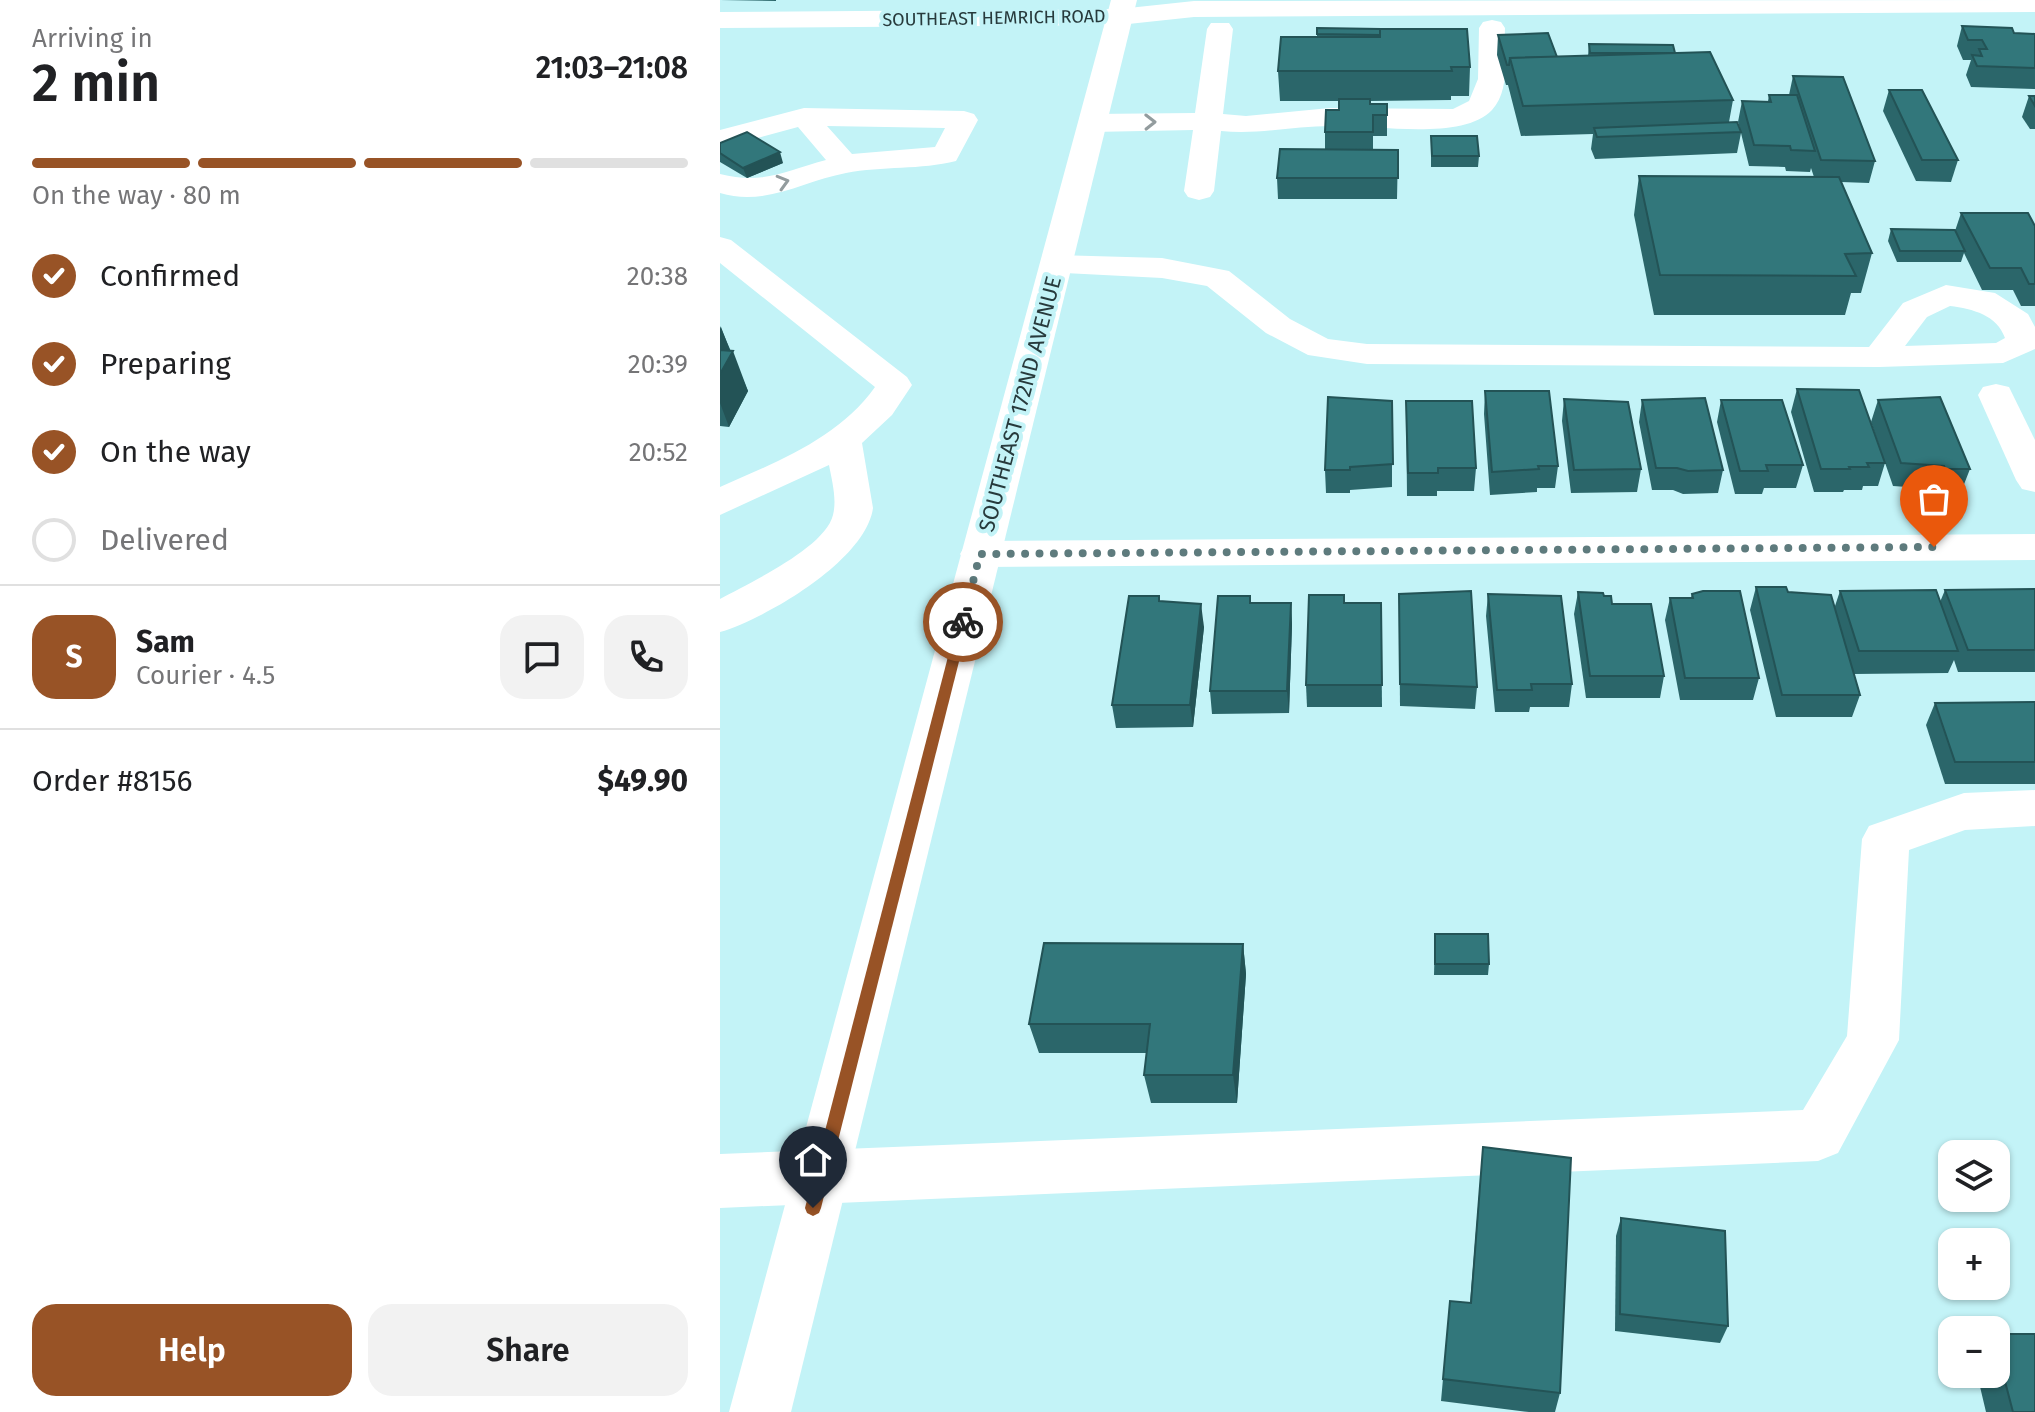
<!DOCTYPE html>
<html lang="en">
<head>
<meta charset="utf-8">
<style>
	body { margin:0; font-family:"Fira Sans",sans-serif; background:#f2f2f2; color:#202124; height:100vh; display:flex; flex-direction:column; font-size:30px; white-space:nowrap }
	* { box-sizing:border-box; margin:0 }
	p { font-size:26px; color:#757577 }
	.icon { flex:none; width:44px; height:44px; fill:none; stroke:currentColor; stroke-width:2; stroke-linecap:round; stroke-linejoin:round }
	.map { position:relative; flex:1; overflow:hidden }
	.details { display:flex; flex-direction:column; background:#fff; width:720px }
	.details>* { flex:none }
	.fabs { position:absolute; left:1218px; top:1140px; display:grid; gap:16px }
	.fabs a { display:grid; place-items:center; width:72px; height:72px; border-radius:16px; background:#fff; box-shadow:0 2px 6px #0004; font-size:40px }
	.pin { position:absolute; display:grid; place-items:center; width:68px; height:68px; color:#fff; margin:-82px -34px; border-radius:50% 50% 50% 0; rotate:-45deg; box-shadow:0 0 8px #0007 }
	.pin .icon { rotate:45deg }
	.courier { position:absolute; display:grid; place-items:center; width:80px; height:80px; margin:-40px; border:6px solid #985326; border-radius:50%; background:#fff; color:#222; box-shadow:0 2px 10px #0007 }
	.overview em { font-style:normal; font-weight:600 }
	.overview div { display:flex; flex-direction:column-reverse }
	.overview { display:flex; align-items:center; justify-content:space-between; height:136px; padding:0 32px }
	h1 { font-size:52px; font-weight:600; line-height:60px }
	.bar { display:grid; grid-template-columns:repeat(4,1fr); gap:12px 8px; align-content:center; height:96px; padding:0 32px }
	.bar i { height:10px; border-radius:6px; background:#e0e0e0 }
	.bar .active { background:#985326 }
	.bar p { grid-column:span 4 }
	.line { display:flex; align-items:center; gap:20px; padding:0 32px; border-top:2px solid #e0e0e0 }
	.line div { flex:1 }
	.round { display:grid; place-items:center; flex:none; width:84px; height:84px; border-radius:24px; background:#f2f2f2 }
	ol { padding:0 32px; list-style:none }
	li { display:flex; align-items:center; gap:24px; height:88px }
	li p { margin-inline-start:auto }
	li .icon { padding:8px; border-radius:50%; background:#985326; color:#fff; stroke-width:4 }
	li:last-child { color:#757577 }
	li i { width:44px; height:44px; border:4px solid #e0e0e0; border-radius:50% }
	.primary-button { display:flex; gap:16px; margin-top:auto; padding:16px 32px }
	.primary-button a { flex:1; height:92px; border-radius:24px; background:#985326; color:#fff; font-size:32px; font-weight:600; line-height:92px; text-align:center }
	.primary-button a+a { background:#f2f2f2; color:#202124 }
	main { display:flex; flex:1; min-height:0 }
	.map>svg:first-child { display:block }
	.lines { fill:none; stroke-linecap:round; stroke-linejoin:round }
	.minor { fill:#fff; fill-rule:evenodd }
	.major { fill:#fff; fill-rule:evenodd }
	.wall { fill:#2b666a }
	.shaded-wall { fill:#235356 }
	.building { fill:#32777b; stroke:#235356; stroke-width:2 }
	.oneway { stroke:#939c9e }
	.route { fill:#985326 }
	.done { stroke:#5e7b7d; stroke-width:8; stroke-dasharray:0 14.4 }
	.labels { text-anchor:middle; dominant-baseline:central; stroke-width:8; stroke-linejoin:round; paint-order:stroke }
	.far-street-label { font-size:18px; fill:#273a3c; stroke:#c3f3f7 }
	.street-label { font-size:22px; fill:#273a3c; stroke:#c3f3f7 }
</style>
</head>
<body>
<main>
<section class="details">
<div class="overview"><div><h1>2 min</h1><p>Arriving in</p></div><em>21:03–21:08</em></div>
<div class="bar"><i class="active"></i><i class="active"></i><i class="active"></i><i></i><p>On the way · 80 m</p></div>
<ol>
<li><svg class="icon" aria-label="check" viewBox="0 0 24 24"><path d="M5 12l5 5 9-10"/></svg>Confirmed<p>20:38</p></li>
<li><svg class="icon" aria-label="check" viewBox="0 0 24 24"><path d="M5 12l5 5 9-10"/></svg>Preparing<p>20:39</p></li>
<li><svg class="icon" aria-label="check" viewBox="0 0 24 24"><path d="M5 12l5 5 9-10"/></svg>On the way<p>20:52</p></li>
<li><i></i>Delivered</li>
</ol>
<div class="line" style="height:144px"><b class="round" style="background:#985326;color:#fff">S</b><div><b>Sam</b><p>Courier · 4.5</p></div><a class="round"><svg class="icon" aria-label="chat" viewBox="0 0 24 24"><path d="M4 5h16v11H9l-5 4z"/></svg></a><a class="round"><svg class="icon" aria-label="phone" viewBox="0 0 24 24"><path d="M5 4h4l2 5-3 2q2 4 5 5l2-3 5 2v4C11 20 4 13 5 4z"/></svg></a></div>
<div class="line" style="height:104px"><div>Order #8156</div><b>$49.90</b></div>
<div class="primary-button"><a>Help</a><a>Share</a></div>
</section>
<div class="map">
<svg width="1315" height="1412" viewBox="0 0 1315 1412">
	<rect width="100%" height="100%" fill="#c3f3f7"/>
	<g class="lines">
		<g class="minor">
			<polygon points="1315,0 1315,12 474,17 399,25 0,28 0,12 399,9 474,1"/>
			<path d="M772,20L781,22L785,28C784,53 791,90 772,110C742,142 651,124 611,126C574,126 538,135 501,131L494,191L490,197L479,200L468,197L464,191L473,130L372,132L362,129L358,123L362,117L372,114L475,113L487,29L491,23H509L513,29L503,114L526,116L610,108L733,109L749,101L758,79L759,28L763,22Z"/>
			<path d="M84,108L244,111L254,114L258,120L236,161C201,170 162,166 126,173C83,181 45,207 0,193V174C43,185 65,171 106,160L78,127L0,148V130ZM107,126L225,128L215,147L132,154Z"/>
			<path d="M0,237L11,240L187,377L192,385L172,415L142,443L153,508C146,560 47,618 0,632V599C29,583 105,548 113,515C117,499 112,481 109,465L0,515V487C56,462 118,439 155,387L0,263Z"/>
			<path d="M336,255L442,258L509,271L570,319L608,339L647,344L1149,347L1183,303L1226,285L1275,293L1308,314L1315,327V349L1283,363L1159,367L647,364L588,355L546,333L487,286L442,278L325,272L320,265L325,258ZM1230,306C1253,309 1277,315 1285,338L1276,343L1185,346L1207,317Z"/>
			<polygon points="1276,384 1289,387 1315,440 1315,492 1302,489 1296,480 1258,395 1263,387"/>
			<polygon points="1315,534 1315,560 260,567 246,564 240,554 246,544 260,541"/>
			<polygon points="1315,790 1315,826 1245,830 1189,850 1179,1040 1118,1153 1098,1161 0,1208 0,1154 1083,1110 1127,1036 1142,839 1149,826 1244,793"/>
		</g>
		<polygon class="major" points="391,0 417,0 71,1412 9,1412"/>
	</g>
	<g class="wall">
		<polygon points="0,0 56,0 56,1"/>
		<polygon points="1242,26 1294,33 1315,34 1315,89 1251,87 1246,75 1251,60 1243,60 1237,46"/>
		<polygon points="597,28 660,29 750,67 749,96 731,96 731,100 650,101 650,104 667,104 667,136 653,136 653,150 678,150 677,199 558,199 557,178 605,150 605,132 619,110 619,101 560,101 558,71 597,37"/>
		<polygon points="778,35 837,57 868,56 869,44 955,53 1013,100 1009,122 1020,129 1018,122 1022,101 1048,101 1049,95 1069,95 1073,76 1155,161 1149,183 1121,182 1152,253 1141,293 1131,293 1125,315 934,315 914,215 919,176 1094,177 1091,168 1090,172 1066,171 1065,167 1029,166 1021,133 1017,153 875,159 871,149 873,134 801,136 788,85 786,85 777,55"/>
		<polygon points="1169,90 1238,160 1231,182 1196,181 1163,111"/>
		<polygon points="1309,96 1315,96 1315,129 1310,129 1302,117"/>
		<polygon points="711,136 759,156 758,167 711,167"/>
		<polygon points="0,143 63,163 27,178 0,162"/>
		<polygon points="1241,213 1315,226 1315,306 1301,306 1293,290 1262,290 1244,253 1241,262 1177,262 1168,241 1171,229 1235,231"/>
		<polygon points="0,326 28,391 9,427 0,426"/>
		<polygon points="1077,389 1165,463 1158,486 1143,486 1142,490 1124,490 1123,492 1094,492 1071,412"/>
		<polygon points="765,391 838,466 835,488 817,488 817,492 770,495 764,414"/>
		<polygon points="844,399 921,469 917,492 851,493 842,421"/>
		<polygon points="922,400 1003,470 998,493 963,494 953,490 932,490 919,422"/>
		<polygon points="1001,400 1083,465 1076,488 1044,488 1042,494 1015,494 997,422"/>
		<polygon points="1158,400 1250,469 1241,492 1217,492 1216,489 1173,486 1151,422"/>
		<polygon points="672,401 672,487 630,490 630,493 606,493 605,470"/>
		<polygon points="686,401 756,468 754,491 717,491 717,496 687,496"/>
		<polygon points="1036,587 1068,592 1114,609 1120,591 1220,602 1225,590 1315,589 1315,672 1238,672 1234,660 1228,673 1134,674 1140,695 1132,717 1056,717 1030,610"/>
		<polygon points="858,592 884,596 892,604 944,676 940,698 866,698 854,614"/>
		<polygon points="679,594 757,687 755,709 680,706"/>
		<polygon points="768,594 852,684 849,707 810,707 809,712 775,712 766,616"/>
		<polygon points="972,594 1039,678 1033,700 960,700 945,620 950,598 971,598"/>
		<polygon points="439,596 439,601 484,627 473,727 396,728 392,705"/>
		<polygon points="530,596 531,603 571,603 572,625 569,713 492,714 490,691"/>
		<polygon points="624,603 661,603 662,707 587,707 586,685"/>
		<polygon points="1315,702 1315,784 1225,784 1206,725 1215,703"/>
		<polygon points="715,934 769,964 768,975 714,975"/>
		<polygon points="523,944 526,974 517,1103 431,1103 424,1075 427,1053 319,1053 309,1024"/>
		<polygon points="763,1147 840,1393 835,1412 809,1412 721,1401 730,1301 750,1303"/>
		<polygon points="901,1218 1008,1326 1000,1343 895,1331 896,1236"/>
		<polygon points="1276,1334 1315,1412 1266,1412 1257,1374 1276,1374"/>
	</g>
	<g class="shaded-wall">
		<polygon points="60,152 63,163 27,178 23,168"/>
		<polygon points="1,327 11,353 13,351 28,391 9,427 0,403 0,329"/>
		<polygon points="571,603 572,625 569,713 567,691"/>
		<polygon points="481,604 484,627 473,727 470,705"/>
		<polygon points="523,944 526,974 517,1103 513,1075"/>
	</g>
	<g class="building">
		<polygon points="1242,26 1292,28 1294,33 1315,34 1315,68 1257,66 1252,55 1262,56 1259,49 1267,49 1262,40 1248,40"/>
		<polygon points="597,28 660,29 660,35 597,34"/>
		<polygon points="660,29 747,29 750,67 731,67 732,71 558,71 561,37 660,37"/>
		<polygon points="828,33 837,57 790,58 789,65 787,65 778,35"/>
		<polygon points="869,44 953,45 955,53 870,53"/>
		<polygon points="990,52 1013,100 803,106 790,58"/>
		<polygon points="1073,76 1123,77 1155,161 1101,160"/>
		<polygon points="1169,90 1202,90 1238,160 1202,160"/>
		<polygon points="1049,95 1077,95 1095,151 1071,150 1070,146 1034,145 1022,101 1051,102"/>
		<polygon points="1309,96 1315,96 1315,106"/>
		<polygon points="619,99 650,99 650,104 667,104 667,115 653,115 653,132 605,132 606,110 619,110"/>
		<polygon points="1017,122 1021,132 877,137 874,128"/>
		<polygon points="27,132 60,152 23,168 0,153 0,143"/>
		<polygon points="711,136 757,136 759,156 712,156"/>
		<polygon points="560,149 678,150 678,178 557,178"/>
		<polygon points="919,176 1119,177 1152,253 1125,254 1136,276 940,275"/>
		<polygon points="1241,213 1308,213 1315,226 1315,284 1309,284 1301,268 1270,268"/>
		<polygon points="1171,229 1235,230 1245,251 1180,251"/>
		<polygon points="0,350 13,351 0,374"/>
		<polygon points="1077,389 1139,390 1165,463 1147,463 1149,467 1129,467 1130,469 1101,469"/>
		<polygon points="765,391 829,391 838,466 818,466 819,469 772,472"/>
		<polygon points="608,397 672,401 673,464 630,467 630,470 605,470"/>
		<polygon points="1220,397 1250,469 1225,469 1224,466 1181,463 1158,400"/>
		<polygon points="985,398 1003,470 968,471 957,468 936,468 922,400"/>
		<polygon points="844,399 908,402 921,469 854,470"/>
		<polygon points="1001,400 1062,400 1083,465 1046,465 1048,471 1020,471"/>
		<polygon points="686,401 752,401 756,468 718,468 718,473 688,473"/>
		<polygon points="1036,587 1066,587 1068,592 1111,595 1140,695 1062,695"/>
		<polygon points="1315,589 1315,650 1248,650 1225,590"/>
		<polygon points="1216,590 1238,651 1139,651 1120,591"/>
		<polygon points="751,591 757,687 680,684 679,594"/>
		<polygon points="983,591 1020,591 1039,678 965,678 950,598 973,598 972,594"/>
		<polygon points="858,592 883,593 884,596 891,596 892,604 931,604 944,676 870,676"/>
		<polygon points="768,594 841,596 852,684 811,684 812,690 777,690"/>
		<polygon points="589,595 624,595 624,603 661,603 662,685 586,685"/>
		<polygon points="409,596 439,596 439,601 481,604 470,705 392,705"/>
		<polygon points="498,596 530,596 530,603 571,603 567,691 490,691"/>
		<polygon points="1315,702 1315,762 1235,762 1215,703"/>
		<polygon points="715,934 768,934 769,964 715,964"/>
		<polygon points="324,943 523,944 513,1075 424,1075 430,1024 309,1024"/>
		<polygon points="763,1147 851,1158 840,1393 723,1379 730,1301 751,1303"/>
		<polygon points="901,1218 1005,1231 1008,1326 900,1314"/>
		<polygon points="1276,1334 1315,1334 1315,1412 1293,1412 1276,1347"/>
	</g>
	<defs><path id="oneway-chevron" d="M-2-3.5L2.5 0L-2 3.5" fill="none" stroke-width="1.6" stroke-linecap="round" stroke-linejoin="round" transform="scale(2)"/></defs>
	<g class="oneway">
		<use href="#oneway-chevron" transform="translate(430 122) rotate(-1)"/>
		<use href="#oneway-chevron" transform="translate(63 182) rotate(-16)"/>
	</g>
	<polygon class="route" points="243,618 249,622 101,1208 99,1213 93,1216 87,1213 85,1208 237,622"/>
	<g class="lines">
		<polyline class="done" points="243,622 260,554 1214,547"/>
	</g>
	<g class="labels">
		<g class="far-street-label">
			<text transform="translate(274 18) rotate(-1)">SOUTHEAST HEMRICH ROAD</text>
		</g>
		<g class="street-label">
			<text transform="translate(300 404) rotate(-75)">SOUTHEAST 172ND AVENUE</text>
		</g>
	</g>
</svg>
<div class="fabs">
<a><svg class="icon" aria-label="layers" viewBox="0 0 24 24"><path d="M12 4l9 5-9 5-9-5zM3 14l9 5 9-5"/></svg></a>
<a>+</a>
<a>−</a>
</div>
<div class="pin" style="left:1214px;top:547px;background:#ea580c"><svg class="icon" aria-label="bag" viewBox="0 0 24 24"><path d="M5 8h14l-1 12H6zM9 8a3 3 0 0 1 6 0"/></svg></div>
<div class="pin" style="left:93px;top:1208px;background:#1f2937"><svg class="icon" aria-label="home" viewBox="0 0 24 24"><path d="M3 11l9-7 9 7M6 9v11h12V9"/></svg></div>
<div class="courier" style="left:243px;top:622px"><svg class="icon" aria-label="bike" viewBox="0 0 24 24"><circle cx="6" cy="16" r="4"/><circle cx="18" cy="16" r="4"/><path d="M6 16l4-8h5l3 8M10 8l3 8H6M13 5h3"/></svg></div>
</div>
</main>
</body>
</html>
